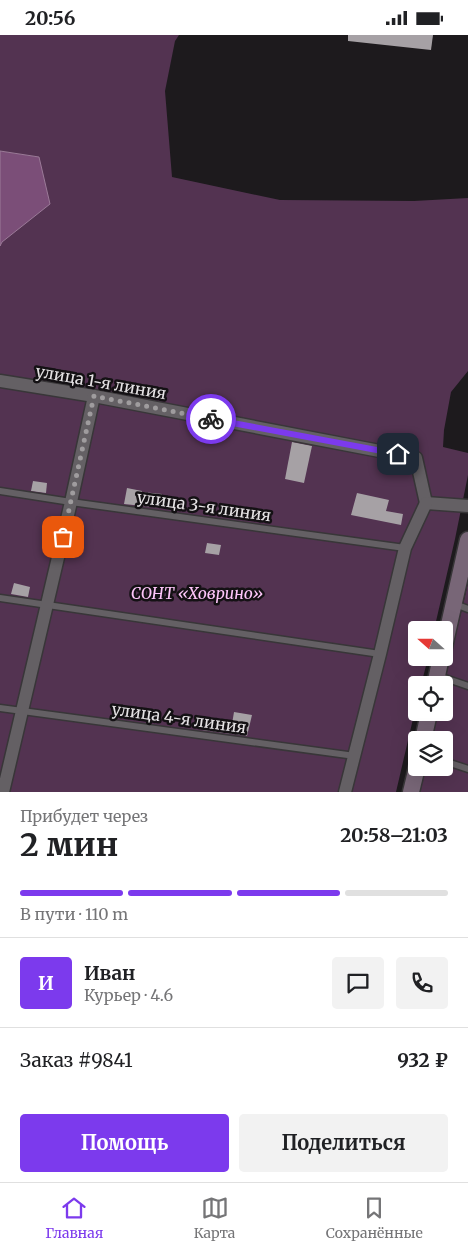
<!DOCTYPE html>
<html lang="ru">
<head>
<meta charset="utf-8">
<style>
	body { margin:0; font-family:Merriweather,serif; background:#f2f2f2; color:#202124; height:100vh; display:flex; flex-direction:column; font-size:19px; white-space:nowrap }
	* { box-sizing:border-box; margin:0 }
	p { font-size:16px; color:#757577 }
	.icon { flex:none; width:28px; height:28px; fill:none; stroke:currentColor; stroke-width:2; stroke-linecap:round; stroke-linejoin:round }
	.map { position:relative; height:757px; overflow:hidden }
	.side { display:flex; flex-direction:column; background:#fff; flex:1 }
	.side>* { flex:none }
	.needle { width:32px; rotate:291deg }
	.tools { position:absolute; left:408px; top:586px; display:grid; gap:10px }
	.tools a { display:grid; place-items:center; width:45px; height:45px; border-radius:5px; background:#fff; box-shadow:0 5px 20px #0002; font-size:25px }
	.pin { position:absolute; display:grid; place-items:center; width:42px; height:42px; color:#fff; margin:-21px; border-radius:10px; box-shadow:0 2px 8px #0006 }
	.courier { position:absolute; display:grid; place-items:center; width:50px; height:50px; margin:-25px; border:4px solid #7c3aed; border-radius:50%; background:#fff; color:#222; box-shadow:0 1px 6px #0007 }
	.overview em { font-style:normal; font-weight:700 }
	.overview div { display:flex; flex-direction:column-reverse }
	.overview { display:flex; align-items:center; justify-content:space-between; height:85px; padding:0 20px }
	h1 { font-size:32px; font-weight:700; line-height:38px }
	.bar { display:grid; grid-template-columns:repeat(4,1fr); gap:8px 5px; align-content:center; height:60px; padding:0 20px }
	.bar i { height:6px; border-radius:4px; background:#e0e0e0 }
	.bar .active { background:#7c3aed }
	.bar p { grid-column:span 4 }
	.line { display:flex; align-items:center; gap:12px; padding:0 20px; border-top:1px solid #e0e0e0 }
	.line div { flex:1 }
	.round { display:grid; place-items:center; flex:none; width:52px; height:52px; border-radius:5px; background:#f2f2f2 }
	.action { display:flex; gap:10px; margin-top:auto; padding:10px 20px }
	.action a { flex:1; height:58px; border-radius:5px; background:#7c3aed; color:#fff; font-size:20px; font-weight:700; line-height:58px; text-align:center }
	.action a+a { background:#f2f2f2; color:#202124 }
	.status { display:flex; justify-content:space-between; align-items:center; height:35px; padding:0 25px; background:#fff; direction:ltr }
	.status svg { height:14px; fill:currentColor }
	.tabs { display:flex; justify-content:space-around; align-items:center; height:70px; border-top:1px solid #e0e0e0; background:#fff; font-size:14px; color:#757577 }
	.tabs a { display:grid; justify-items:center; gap:2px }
	.tabs .active { color:#7c3aed }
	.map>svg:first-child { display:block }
	.green { fill:#533351 }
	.water { fill:#7b4e78; stroke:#9b7a98 }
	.building { fill:#a6a1a5 }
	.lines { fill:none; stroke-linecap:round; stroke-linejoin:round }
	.lane-casing { stroke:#383638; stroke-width:9 }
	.street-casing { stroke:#383638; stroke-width:15 }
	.secondary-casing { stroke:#383638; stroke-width:19 }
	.lane { stroke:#646064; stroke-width:6 }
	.street { stroke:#646064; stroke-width:12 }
	.secondary { stroke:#786677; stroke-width:16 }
	.done { stroke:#9f9c9e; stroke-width:5; stroke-dasharray:0 9 }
	.route { stroke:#7c3aed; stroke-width:6 }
	.labels { text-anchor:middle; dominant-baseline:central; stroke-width:5; stroke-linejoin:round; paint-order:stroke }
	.street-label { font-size:16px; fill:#e5e2e4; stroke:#141114 }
	.park-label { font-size:16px; font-style:italic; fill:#fec6fa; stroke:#141114 }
</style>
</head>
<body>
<div class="status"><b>20:56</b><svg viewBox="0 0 49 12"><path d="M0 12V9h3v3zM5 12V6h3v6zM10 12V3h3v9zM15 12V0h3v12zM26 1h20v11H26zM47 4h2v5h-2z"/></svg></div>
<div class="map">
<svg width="468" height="757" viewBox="0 0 468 757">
	<rect width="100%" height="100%" fill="#1d1a1d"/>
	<g class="green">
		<polygon points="0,0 179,0 175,6 165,56 172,142 280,165 414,166 468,163 468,336 451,357 444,395 443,412 468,418 468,440 455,504 434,595 416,595 416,622 428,623 421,650 416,650 416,671 396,757 0,757 0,211 39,122 0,116"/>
		<polygon points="468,548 468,757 418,757 424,733 444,732 444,705 430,705 437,678 444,678 444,650"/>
	</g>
	<polygon class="water" points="0,116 39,122 50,169 2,207 0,211"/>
	<g class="building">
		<polygon points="348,0 433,0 431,15 348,6"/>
		<polygon points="292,407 312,411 304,448 285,444"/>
		<polygon points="33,446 47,448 46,458 31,456"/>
		<polygon points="127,453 142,456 142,457 162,459 161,473 124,469"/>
		<polygon points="357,458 389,465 386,476 403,479 401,490 351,480"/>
		<polygon points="207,508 221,510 219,520 205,518"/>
		<polygon points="14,548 30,552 28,562 11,559"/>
		<polygon points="234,677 252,680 247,701 202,695 204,684 232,689"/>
	</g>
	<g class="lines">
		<g class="lane-casing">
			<g id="lane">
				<polyline points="0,456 71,467 405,513"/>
				<polyline points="0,563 380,619"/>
				<polyline points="455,569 468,574"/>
				<polyline points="439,641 468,651"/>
				<polyline points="0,673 355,721"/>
				<polyline points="444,726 468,734"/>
			</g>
		</g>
		<g class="street-casing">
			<g id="street">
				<polyline points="0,346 94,361 416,423 426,468"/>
				<polyline points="426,468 468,471"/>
				<polyline points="3,757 71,467 94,361"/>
				<polyline points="345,757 380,619 405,513 426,468"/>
			</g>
		</g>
		<g class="secondary-casing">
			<g id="secondary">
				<polyline points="444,612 468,505"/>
				<polyline points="435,650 441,622"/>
				<polyline points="423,705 429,678"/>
				<polyline points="411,757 417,732"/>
			</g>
		</g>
		<use href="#lane" class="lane"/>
		<use href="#street" class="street"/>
		<use href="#secondary" class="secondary"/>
	</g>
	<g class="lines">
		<polyline class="done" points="63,502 94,361 211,384"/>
		<polyline class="route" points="211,384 398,419"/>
	</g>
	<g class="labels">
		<g class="street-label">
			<text transform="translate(101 347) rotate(10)">улица 1-я линия</text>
			<text transform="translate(204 471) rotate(8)">улица 3-я линия</text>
			<text transform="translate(179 683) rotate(8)">улица 4-я линия</text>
		</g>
		<g class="park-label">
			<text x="197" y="558">СОНТ «Ховрино»</text>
		</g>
	</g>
</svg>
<div class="tools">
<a><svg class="needle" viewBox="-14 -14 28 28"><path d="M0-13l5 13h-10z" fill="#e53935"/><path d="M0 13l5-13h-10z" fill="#757577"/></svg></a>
<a><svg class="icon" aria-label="locate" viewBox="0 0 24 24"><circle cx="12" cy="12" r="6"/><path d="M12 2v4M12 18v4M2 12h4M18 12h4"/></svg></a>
<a><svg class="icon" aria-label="layers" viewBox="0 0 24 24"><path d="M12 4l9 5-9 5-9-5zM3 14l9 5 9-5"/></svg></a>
</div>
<div class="pin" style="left:63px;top:502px;background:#ea580c"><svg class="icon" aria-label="bag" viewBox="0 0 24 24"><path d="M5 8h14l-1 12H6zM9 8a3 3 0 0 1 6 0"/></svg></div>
<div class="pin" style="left:398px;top:419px;background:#1f2937"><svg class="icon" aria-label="home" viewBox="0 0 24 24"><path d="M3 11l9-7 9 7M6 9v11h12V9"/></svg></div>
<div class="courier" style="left:211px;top:384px"><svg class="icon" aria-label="bike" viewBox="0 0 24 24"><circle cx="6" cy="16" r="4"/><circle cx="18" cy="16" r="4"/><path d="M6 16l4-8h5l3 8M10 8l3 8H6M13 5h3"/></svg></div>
</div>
<section class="side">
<div class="overview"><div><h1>2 мин</h1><p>Прибудет через</p></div><em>20:58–21:03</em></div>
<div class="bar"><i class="active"></i><i class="active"></i><i class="active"></i><i></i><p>В пути · 110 m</p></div>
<div class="line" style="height:90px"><b class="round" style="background:#7c3aed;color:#fff">И</b><div><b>Иван</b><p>Курьер · 4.6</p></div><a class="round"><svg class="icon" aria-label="chat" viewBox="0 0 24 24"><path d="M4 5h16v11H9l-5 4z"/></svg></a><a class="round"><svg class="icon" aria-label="phone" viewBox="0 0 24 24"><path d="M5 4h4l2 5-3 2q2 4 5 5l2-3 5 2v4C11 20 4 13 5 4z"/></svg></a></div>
<div class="line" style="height:65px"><div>Заказ #9841</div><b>932 ₽</b></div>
<div class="action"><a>Помощь</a><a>Поделиться</a></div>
</section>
<nav class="tabs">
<a class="active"><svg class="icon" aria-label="home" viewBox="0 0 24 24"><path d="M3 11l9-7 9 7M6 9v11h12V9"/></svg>Главная</a>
<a><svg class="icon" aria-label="map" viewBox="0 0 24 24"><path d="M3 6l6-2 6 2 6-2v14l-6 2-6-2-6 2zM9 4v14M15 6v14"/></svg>Карта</a>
<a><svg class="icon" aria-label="saved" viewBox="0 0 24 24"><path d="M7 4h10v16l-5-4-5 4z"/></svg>Сохранённые</a>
</nav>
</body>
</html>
